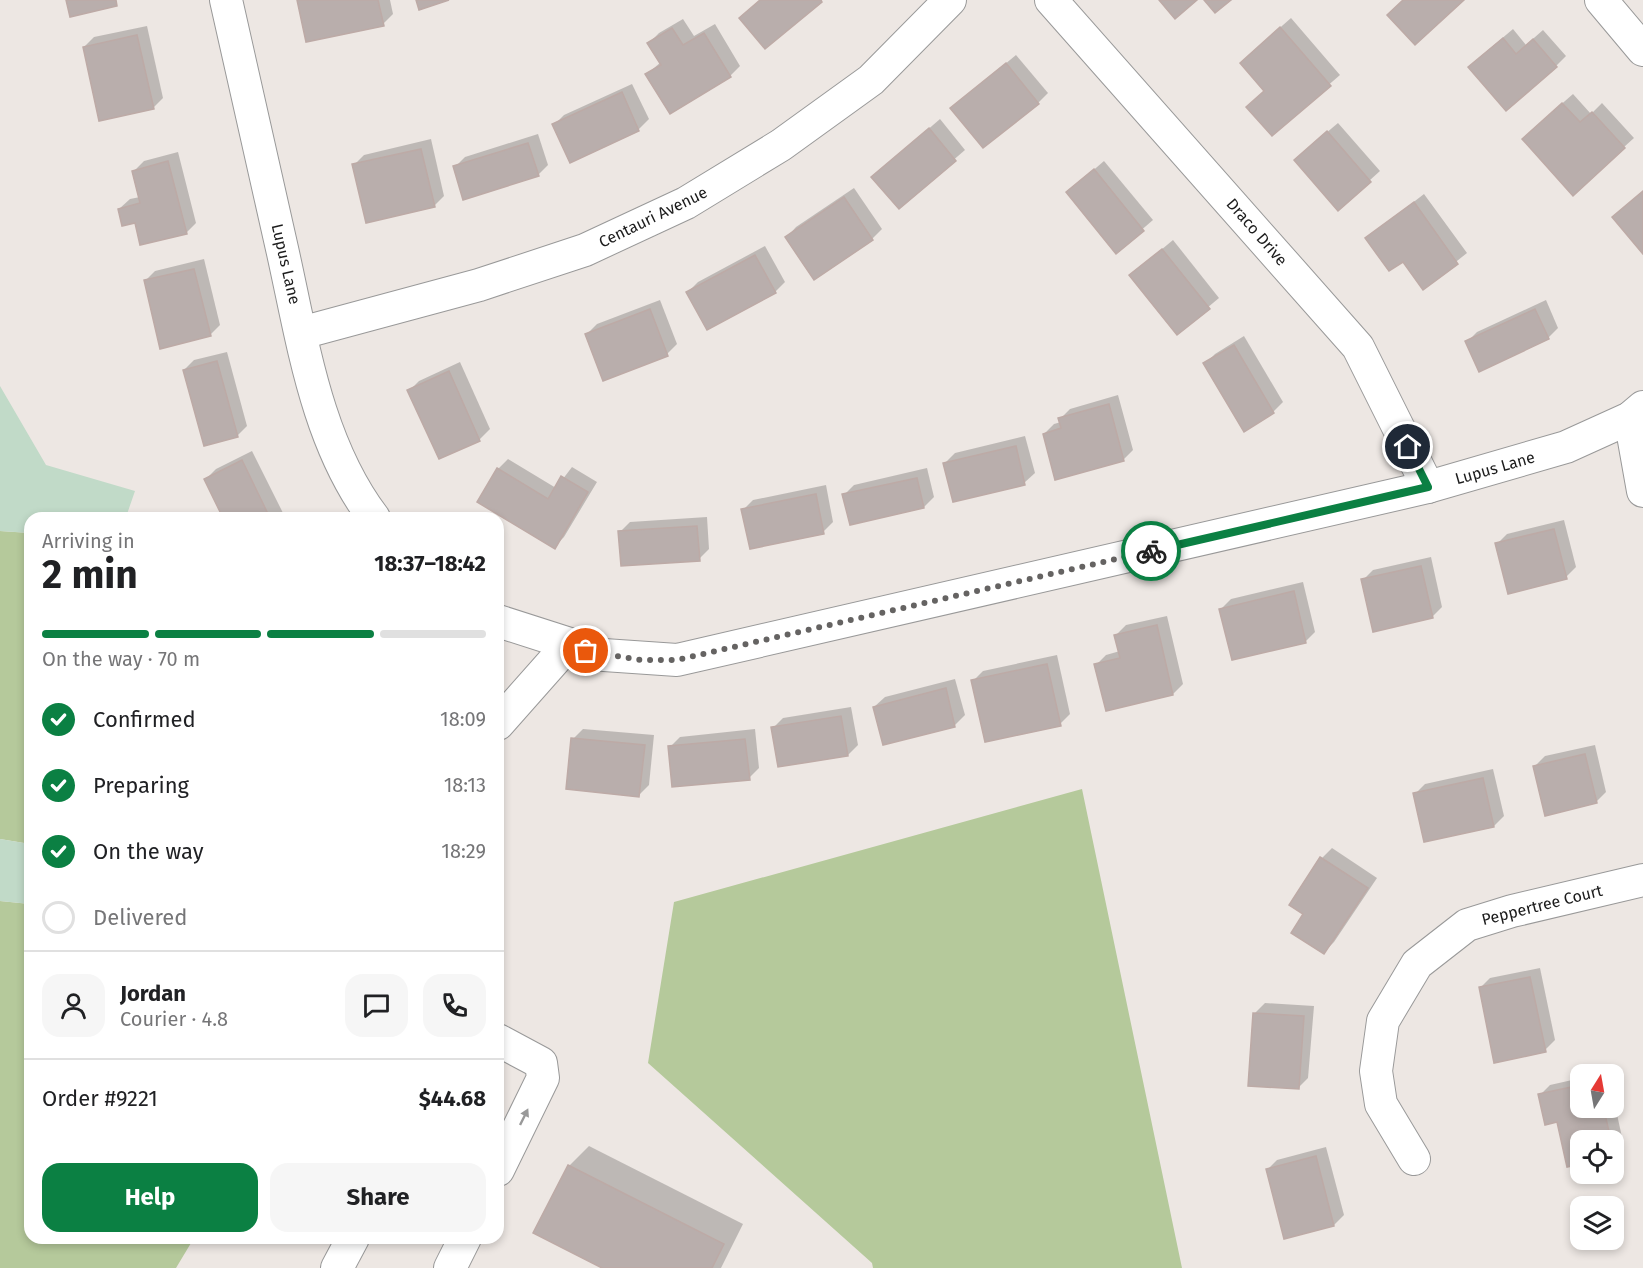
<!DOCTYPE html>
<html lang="en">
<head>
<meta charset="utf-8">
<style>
	body { margin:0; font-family:"Fira Sans",sans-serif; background:#f6f6f6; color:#202124; height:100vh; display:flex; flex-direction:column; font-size:22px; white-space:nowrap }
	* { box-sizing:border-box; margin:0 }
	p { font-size:20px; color:#757577 }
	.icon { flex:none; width:33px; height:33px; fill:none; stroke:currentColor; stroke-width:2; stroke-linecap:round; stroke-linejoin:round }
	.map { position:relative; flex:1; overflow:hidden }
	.details { position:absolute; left:24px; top:512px; width:480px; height:732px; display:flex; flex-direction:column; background:#fff; border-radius:18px; box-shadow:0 3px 9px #0003 }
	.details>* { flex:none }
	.needle { width:39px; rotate:11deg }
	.tools { position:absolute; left:1570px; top:1064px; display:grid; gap:12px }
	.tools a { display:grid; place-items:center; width:54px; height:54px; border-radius:12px; background:#fff; box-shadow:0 3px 9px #0003; font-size:30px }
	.pin { position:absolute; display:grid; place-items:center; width:51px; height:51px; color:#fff; margin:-26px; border:3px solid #fff; border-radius:50%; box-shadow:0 2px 6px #0007 }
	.courier { position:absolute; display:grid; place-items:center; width:60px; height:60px; margin:-30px; border:4px solid #0b8043; border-radius:50%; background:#fff; color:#222; box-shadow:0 2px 8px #0007 }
	.overview em { font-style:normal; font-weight:700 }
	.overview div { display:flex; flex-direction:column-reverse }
	.overview { display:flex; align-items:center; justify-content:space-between; height:102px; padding:0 18px }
	h1 { font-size:39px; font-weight:700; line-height:45px }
	.bar { display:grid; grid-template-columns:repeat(4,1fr); gap:9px 6px; align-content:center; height:72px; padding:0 18px }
	.bar i { height:8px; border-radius:4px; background:#e0e0e0 }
	.bar .active { background:#0b8043 }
	.bar p { grid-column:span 4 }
	.line { display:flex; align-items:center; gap:15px; padding:0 18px; border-top:2px solid #e0e0e0 }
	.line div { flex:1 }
	.round { display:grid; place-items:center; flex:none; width:63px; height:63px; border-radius:18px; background:#f6f6f6 }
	ol { padding:0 18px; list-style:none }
	li { display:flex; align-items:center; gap:18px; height:66px }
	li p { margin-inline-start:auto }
	li .icon { padding:6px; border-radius:50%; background:#0b8043; color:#fff; stroke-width:4 }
	li:last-child { color:#757577 }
	li i { width:33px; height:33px; border:3px solid #e0e0e0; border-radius:50% }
	.action { display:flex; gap:12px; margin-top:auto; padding:12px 18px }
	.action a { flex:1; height:69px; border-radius:18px; background:#0b8043; color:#fff; font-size:24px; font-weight:700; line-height:69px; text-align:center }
	.action a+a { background:#f6f6f6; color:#202124 }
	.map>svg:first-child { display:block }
	.forest { fill:#b5c99b }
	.wetland { fill:#c1dac8 }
	.shadow { fill:#0003 }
	.building { fill:#b9aeac; stroke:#bdaaa6; stroke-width:1.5 }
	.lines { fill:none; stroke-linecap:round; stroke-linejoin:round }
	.minor-casing { stroke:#999; stroke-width:34 }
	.minor { stroke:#fff; stroke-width:32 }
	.oneway { fill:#999 }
	.done { stroke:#656362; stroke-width:6; stroke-dasharray:0 10.8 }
	.route { stroke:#0b8043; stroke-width:8 }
	.labels { text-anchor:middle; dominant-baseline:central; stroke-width:4.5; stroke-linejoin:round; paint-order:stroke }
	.street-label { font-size:16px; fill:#1c1c1c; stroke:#fff }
</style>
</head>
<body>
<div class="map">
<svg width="1643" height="1268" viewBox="0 0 1643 1268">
	<rect width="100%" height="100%" fill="#ede7e3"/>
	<g class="forest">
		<polygon points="0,531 30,533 30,844 0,839"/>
		<polygon points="1082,789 1182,1268 873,1268 872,1263 648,1063 674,902"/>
		<polygon points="0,901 30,904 30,1238 194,1238 176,1268 0,1268"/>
	</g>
	<g class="wetland">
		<polygon points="0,386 46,465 135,491 126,517 30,518 30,533 0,531"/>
		<polygon points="0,839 30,844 30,904 0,901"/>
	</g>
	<g class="shadow">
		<polygon points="298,0 390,0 393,14 383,24"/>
		<polygon points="1291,18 1340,75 1272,134 1265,90 1251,53"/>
		<polygon points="683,19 694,36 715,24 740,66 730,76 647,74 661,62 649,43 659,33"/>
		<polygon points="147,26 163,98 153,108 84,47 94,37"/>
		<polygon points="1513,29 1526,45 1543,30 1566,56 1556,66 1480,57"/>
		<polygon points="1016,55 1048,93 1038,103 952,108"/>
		<polygon points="632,84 649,119 639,129 570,161 554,125 564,115"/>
		<polygon points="1573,94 1591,114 1602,103 1634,138 1624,147 1533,129"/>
		<polygon points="940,119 965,150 899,207 873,177"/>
		<polygon points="1338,123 1380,171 1338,209 1306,150"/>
		<polygon points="538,134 548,165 538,175 455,167 465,157"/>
		<polygon points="431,139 444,196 434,206 354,165 364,155"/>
		<polygon points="178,152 196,223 186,233 136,221 119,209 130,199 140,197 134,171 144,161"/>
		<polygon points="1104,161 1153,220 1117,251 1068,192"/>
		<polygon points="854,188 882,229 872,239 787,237 796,227"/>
		<polygon points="1424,194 1467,253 1423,288 1403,260 1367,238"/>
		<polygon points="1173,240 1219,298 1177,333 1131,275"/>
		<polygon points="765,246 785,282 775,292 688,292 698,282"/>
		<polygon points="204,259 220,325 210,335 145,281 155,271"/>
		<polygon points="660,300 677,344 667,354 604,379 587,334 597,324"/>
		<polygon points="1546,300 1558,328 1548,338 1467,342 1477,332"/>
		<polygon points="1244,336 1283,402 1273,412 1205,364 1215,354"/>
		<polygon points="227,352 247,426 237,436 184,370 194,360"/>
		<polygon points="460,362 490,429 480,439 440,457 409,391 419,381"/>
		<polygon points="1118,395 1133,450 1123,460 1044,434 1054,424 1061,422 1060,419 1070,409"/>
		<polygon points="1025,436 1035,473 1024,483 945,463 955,453"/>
		<polygon points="252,451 285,517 225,518 206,479 216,469"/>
		<polygon points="508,459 556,488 572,467 597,482 564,537 554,547 498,469"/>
		<polygon points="927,468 934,497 924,507 844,495 854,485"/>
		<polygon points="826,485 833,522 823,532 743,510 753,500"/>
		<polygon points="707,517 709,549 699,559 620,532 630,522"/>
		<polygon points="1564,520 1576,567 1566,577 1497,544 1507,534"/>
		<polygon points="1431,557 1442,607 1432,617 1363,580 1373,570"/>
		<polygon points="1303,582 1315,632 1305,642 1221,609 1231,599"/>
		<polygon points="1167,616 1183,684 1173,694 1107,709 1096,665 1106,655 1120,651 1116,635 1126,625"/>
		<polygon points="1057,655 1070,714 1060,724 973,681 983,671"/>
		<polygon points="955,679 965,715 955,725 874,707 885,697"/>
		<polygon points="851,707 858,745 848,755 773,728 783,718"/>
		<polygon points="583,729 654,735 649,785 639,795 573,739"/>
		<polygon points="755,729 759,768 749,778 670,747 680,737"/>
		<polygon points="1595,745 1606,792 1596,802 1535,766 1545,756"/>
		<polygon points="1493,769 1504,816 1494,826 1415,794 1425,784"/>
		<polygon points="1332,848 1377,878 1334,942 1324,952 1305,914 1291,905 1322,858"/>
		<polygon points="1540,968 1555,1040 1545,1050 1480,988 1490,978"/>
		<polygon points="1265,1003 1314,1006 1308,1078 1298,1088 1255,1013"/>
		<polygon points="1581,1078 1581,1107 1614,1107 1614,1101 1624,1146 1614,1155 1614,1140 1581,1140 1581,1163 1558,1120 1540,1095 1550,1085"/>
		<polygon points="589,1146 743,1224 721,1268 605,1268 569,1166"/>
		<polygon points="1326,1147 1344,1215 1334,1225 1267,1170 1277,1160"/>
	</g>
	<g class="building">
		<polygon points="66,0 116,0 117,6 70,17"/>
		<polygon points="297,0 378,0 384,26 306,42"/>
		<polygon points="416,0 449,0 419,10"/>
		<polygon points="760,0 821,0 822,2 765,49 739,18"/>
		<polygon points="1159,0 1197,0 1175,19"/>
		<polygon points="1204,0 1231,0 1215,13"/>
		<polygon points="1403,0 1464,0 1415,45 1387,15"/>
		<polygon points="1280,27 1331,86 1272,136 1246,107 1264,91 1240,63"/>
		<polygon points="672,28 683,45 704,33 731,77 670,114 645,74 661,65 647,43"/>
		<polygon points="137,35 154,109 99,121 83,47"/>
		<polygon points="1503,38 1516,54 1533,39 1557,67 1506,111 1468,67"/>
		<polygon points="1006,63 1039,104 983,148 950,108"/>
		<polygon points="622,92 639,131 570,163 552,124"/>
		<polygon points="1562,103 1580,122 1592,112 1625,148 1573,196 1522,139"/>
		<polygon points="929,128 956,161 899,209 871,177"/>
		<polygon points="1327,131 1371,182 1338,211 1294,160"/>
		<polygon points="528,143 539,176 463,200 453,166"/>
		<polygon points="421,149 435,207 366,223 352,164"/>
		<polygon points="168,161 187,234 140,245 135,223 122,226 118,209 140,203 132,171"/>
		<polygon points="1094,169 1144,231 1116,254 1066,192"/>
		<polygon points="1643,191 1643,254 1612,217"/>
		<polygon points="844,197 873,240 814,280 785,237"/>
		<polygon points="1414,202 1458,264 1423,290 1403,262 1389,271 1365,238"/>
		<polygon points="1162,249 1210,309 1177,335 1129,275"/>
		<polygon points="755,255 776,293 707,330 686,292"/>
		<polygon points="194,269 211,336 160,349 144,280"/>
		<polygon points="650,309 668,356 603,381 585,334"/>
		<polygon points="1535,309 1549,339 1479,372 1465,341"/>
		<polygon points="1234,345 1274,413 1244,432 1203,363"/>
		<polygon points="217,361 238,437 204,446 183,370"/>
		<polygon points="449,371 480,441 439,459 407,390"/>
		<polygon points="1109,404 1124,461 1055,480 1043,434 1061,428 1058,418"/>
		<polygon points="1016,446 1025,485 953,502 943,463"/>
		<polygon points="242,460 270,518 223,518 204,479"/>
		<polygon points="497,468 548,499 561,476 588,492 555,549 477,502"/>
		<polygon points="917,478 924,508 850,525 842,494"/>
		<polygon points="816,494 824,534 750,549 741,509"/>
		<polygon points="697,526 700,561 621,566 618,531"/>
		<polygon points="1554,529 1567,579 1508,594 1495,543"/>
		<polygon points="1421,566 1433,618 1373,632 1361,579"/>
		<polygon points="1294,591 1306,643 1232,660 1219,609"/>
		<polygon points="1157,625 1173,695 1106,711 1094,664 1120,658 1114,635"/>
		<polygon points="1047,664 1061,726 985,742 971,680"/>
		<polygon points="946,688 955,727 883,745 873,707"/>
		<polygon points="841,716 848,756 778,767 771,727"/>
		<polygon points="571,738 645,745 639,797 566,789"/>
		<polygon points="745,739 750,780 672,787 668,746"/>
		<polygon points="1585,754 1597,803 1545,816 1533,766"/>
		<polygon points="1483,778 1494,827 1424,842 1413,793"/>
		<polygon points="1320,857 1368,888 1324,954 1291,933 1303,914 1289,905"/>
		<polygon points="1530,977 1546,1052 1494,1063 1479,987"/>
		<polygon points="1253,1013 1304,1016 1299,1089 1248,1086"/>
		<polygon points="1581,1085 1581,1107 1591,1107 1593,1113 1604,1110 1611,1140 1581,1140 1581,1164 1567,1167 1557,1122 1545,1125 1538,1094"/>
		<polygon points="1316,1156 1334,1226 1284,1239 1266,1169"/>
		<polygon points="568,1165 724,1244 712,1268 602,1268 533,1233"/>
	</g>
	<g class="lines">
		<g class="minor-casing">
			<g id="minor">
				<path d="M226,0C245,84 264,169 283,253C303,343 317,443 374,518"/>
				<polyline points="1051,0 1358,347 1428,487"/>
				<polyline points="1601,0 1643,50"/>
				<polyline points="301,333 479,285 585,250 686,203 781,145 871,80 950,0"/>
				<polyline points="1630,418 1643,491"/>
				<polyline points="498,621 604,655 677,660 1428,487 1566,447 1630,418 1643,407"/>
				<polyline points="498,724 567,646"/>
				<polyline points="498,1040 541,1063 543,1078 498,1170"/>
				<polyline points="1414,1159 1381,1104 1376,1071 1383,1021 1417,964 1467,925 1512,911 1643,880"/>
				<polyline points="337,1268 353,1238"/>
				<polyline points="450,1268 465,1238"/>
			</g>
		</g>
		<use href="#minor" class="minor"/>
	</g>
	<defs><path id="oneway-solid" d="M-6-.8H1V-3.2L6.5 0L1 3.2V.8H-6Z" transform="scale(1.5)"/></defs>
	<use class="oneway" href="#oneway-solid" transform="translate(524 1117) rotate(-64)"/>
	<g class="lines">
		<polyline class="done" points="586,651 641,660 677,660 1151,551"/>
		<polyline class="route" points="1151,551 1428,487 1408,447"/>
	</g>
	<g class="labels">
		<g class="street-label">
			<text transform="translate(653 217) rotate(-26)">Centauri Avenue</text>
			<text transform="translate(1257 232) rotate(49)">Draco Drive</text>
			<text transform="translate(286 264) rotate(77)">Lupus Lane</text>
			<text transform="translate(1495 468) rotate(-16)">Lupus Lane</text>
			<text transform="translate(1542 905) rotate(-14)">Peppertree Court</text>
		</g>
	</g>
</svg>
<div class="tools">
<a><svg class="needle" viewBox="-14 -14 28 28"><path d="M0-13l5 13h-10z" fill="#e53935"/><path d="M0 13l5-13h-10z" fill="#757577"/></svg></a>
<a><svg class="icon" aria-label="locate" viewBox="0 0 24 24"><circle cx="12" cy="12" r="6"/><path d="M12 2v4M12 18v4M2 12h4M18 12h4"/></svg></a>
<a><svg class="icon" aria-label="layers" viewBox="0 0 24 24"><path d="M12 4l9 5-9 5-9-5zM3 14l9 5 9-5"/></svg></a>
</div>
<div class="pin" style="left:586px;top:651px;background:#ea580c"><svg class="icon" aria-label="bag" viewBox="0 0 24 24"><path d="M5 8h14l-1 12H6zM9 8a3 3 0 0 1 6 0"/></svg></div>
<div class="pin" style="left:1408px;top:447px;background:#1f2937"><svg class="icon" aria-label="home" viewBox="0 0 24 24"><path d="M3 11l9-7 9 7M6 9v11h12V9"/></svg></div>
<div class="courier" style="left:1151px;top:551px"><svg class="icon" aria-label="bike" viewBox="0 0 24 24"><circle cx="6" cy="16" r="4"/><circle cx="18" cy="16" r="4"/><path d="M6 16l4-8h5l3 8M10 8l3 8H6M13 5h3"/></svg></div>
<section class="details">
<div class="overview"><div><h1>2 min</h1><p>Arriving in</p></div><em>18:37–18:42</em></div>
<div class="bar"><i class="active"></i><i class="active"></i><i class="active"></i><i></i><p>On the way · 70 m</p></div>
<ol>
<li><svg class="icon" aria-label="check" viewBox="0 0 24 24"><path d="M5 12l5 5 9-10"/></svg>Confirmed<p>18:09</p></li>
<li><svg class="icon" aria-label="check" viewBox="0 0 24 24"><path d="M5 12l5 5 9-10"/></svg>Preparing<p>18:13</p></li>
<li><svg class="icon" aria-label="check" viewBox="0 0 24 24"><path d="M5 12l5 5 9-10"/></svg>On the way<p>18:29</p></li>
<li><i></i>Delivered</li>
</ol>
<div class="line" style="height:108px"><a class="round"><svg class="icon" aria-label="person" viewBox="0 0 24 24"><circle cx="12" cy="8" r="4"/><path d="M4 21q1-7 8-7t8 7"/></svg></a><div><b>Jordan</b><p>Courier · 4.8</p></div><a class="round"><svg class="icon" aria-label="chat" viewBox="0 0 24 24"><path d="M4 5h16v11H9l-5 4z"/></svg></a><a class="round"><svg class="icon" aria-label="phone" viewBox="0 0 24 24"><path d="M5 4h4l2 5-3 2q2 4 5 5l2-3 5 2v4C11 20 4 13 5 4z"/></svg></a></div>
<div class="line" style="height:78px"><div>Order #9221</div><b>$44.68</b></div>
<div class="action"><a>Help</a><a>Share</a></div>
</section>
</div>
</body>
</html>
